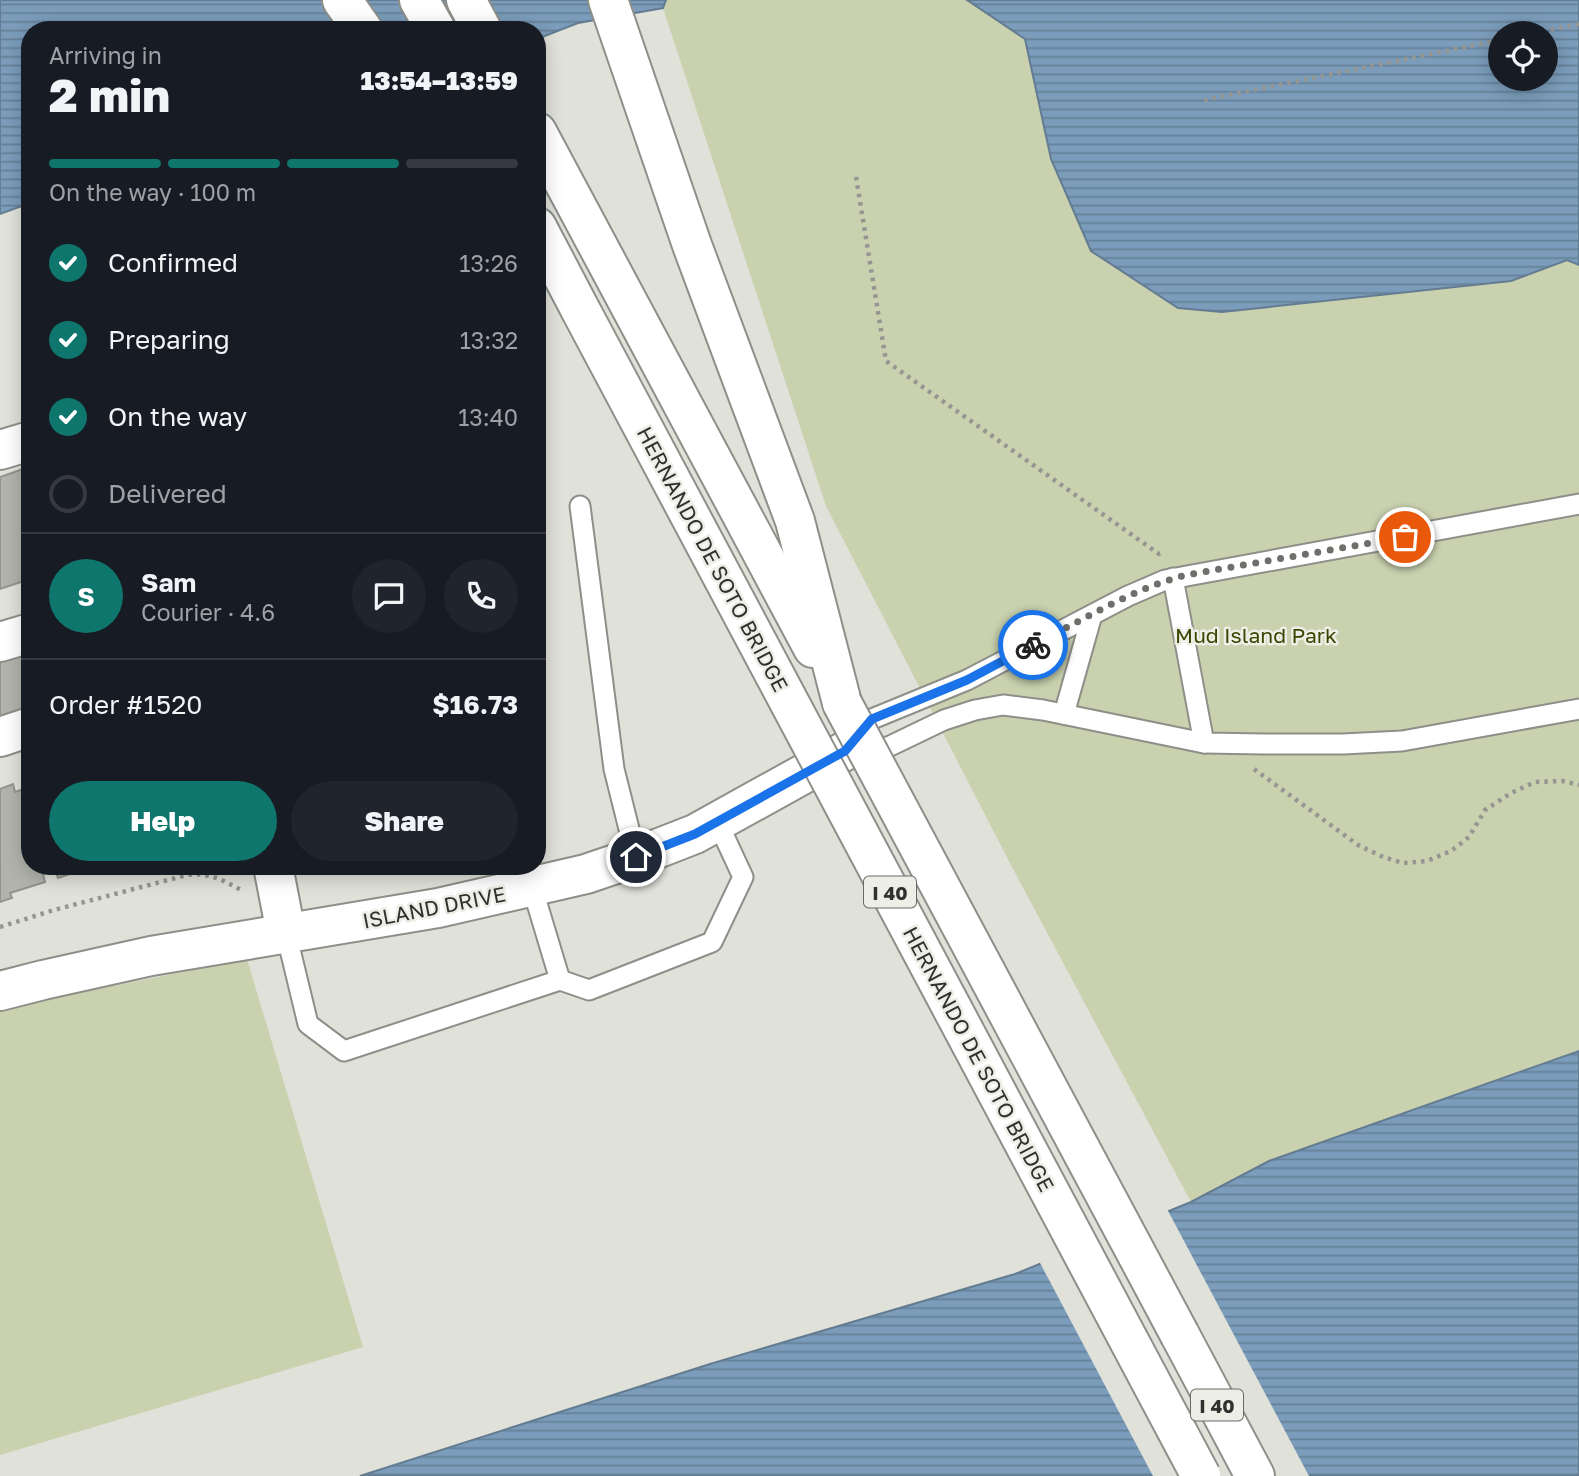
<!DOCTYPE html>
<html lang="en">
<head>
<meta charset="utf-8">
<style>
	body { margin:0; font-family:"Golos Text",sans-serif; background:#20242c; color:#f1f3f6; height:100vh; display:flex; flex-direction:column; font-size:26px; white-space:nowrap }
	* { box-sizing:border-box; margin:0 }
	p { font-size:23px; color:#9ea1a6 }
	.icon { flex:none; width:38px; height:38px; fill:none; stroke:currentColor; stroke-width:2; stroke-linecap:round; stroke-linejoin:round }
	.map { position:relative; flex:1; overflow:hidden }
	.drawer { position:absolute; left:21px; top:21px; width:525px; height:854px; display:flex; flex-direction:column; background:#171b24; border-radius:28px; box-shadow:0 4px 18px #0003 }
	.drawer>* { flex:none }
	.controls { position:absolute; left:1488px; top:21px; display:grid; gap:14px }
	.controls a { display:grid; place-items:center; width:70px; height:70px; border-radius:50%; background:#171b24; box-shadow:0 4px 18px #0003; font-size:35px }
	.pin { position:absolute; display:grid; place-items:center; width:60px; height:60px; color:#fff; margin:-30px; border:4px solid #fff; border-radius:50%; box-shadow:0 2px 7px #0007 }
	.courier { position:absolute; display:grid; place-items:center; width:70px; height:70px; margin:-35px; border:5px solid #1a73e8; border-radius:50%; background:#fff; color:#222; box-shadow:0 2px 9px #0007 }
	.overview em { font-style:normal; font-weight:800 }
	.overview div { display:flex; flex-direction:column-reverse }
	.overview { display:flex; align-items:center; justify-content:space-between; height:119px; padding:0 28px }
	h1 { font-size:46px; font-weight:800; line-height:52px }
	.bar { display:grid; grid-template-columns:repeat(4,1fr); gap:10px 7px; align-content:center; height:84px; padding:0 28px }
	.bar i { height:9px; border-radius:5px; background:#363941 }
	.bar .active { background:#0f766e }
	.bar p { grid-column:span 4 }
	.line { display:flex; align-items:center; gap:18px; padding:0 28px; border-top:2px solid #363941 }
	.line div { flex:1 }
	.round { display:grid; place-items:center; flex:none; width:74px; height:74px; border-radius:37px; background:#20242c }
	ol { padding:0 28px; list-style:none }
	li { display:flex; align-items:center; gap:21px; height:77px }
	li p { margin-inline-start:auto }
	li .icon { padding:7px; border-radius:50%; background:#0f766e; color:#fff; stroke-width:4 }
	li:last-child { color:#9ea1a6 }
	li i { width:38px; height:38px; border:4px solid #363941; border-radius:50% }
	.cta { display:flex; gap:14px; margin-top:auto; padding:14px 28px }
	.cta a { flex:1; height:80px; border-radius:42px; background:#0f766e; color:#fff; font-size:28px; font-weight:800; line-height:80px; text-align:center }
	.cta a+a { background:#20242c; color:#f1f3f6 }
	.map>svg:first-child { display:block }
	.park { fill:#c9d1af }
	.water { fill:url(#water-rules); stroke:#647c91; stroke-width:2; fill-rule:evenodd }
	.pier { fill:#e0e2da }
	.building { fill:#b1b3ac; stroke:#92948d; stroke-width:2 }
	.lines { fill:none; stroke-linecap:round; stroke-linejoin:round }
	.service-casing { stroke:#8d8f88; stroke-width:23 }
	.minor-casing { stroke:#8d8f88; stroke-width:42 }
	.motorway-casing { stroke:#8d8f88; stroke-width:42 }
	.path { stroke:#959691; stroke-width:4.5; stroke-dasharray:3.5 5; stroke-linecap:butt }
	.service { stroke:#fff; stroke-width:19 }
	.minor { stroke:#fff; stroke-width:38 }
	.motorway { stroke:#fff; stroke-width:38 }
	.motorway-bridge-casing { stroke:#8d8f88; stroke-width:42; stroke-linecap:butt }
	.motorway-bridge { stroke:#fff; stroke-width:38 }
	.done { stroke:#6e6e6a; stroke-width:7; stroke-dasharray:0 12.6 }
	.route { stroke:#1a73e8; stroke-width:9 }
	.labels { text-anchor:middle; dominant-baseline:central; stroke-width:5; stroke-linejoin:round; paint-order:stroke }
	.shield { fill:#edefe7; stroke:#696966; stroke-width:2 }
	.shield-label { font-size:19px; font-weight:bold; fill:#30302e }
	.street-label { font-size:21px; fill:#30302e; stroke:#edefe7 }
	.park-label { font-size:21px; fill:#3b4500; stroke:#edefe7 }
</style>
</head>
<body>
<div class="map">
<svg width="1579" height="1476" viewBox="0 0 1579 1476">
	<defs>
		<pattern id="water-rules" width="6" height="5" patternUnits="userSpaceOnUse" patternTransform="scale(1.75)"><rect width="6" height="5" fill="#7b9dbb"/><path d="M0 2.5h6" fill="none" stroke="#658098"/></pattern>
	</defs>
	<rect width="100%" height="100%" fill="#e0e2da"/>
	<g class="park">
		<polygon points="666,0 967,0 1025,39 1051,159 1511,281 1567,260 1579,265 1579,1051 1269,1161 1191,1202 1013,869 826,506 663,8"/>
		<polygon points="247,959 363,1347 0,1455 0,1009"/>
	</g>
	<g class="water">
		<polygon points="0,0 666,0 663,8 578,23 537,39 537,30 30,30 30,203 0,214"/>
		<path d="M967,0H1579V265L1567,260L1511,281L1222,312L1178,308L1091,251L1051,159L1025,39ZM1545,33V79H1500V33Z"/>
		<polygon points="1579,1051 1579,1476 360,1476 710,1364 1015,1274 1191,1202 1269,1161"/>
	</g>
	<polygon class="pier" points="1167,1209 1309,1476 1153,1476 1039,1261"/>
	<g class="building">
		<polygon points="23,469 28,480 30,480 30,579 0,589 0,477"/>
		<polygon points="30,648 30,713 0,723 0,658"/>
		<polygon points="30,780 30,866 106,866 93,872 91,867 58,878 55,870 43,874 45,882 10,893 12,898 0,902 0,789 13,784 15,792 27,788 25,781"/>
	</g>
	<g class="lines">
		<g class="service-casing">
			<g id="service">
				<polyline points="580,506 614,769 636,857"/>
				<polyline points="1173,578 1204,743"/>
				<polyline points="1064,714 1092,615"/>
				<polyline points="857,737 872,719 967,680 1128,596 1165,580 1579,504"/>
				<polyline points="863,749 888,747 944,720 975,710 1003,705 1043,710 1204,743 1264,744 1343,744 1402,741 1579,709"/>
				<polyline points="286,933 308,1024 344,1051 560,980 532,887 528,866"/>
				<polyline points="560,980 589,990 712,942 743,877 717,821"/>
			</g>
		</g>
		<g class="minor-casing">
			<g id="minor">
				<polyline points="0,450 30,441"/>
				<polyline points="0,642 30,633"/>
				<polyline points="0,737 30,727"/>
				<polyline points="273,866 286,933"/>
				<polyline points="0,991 43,980 151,956 438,908 586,874 636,857 695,834 845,751"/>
			</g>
		</g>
		<g class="motorway-casing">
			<g id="motorway">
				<polyline points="342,0 363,30"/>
				<polyline points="419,0 436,30"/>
				<polyline points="466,0 482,30"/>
				<polyline points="608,0 692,245 795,521 842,703"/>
				<polyline points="537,132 813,648"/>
				<polyline points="537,227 580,309"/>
				<polyline points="1180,1335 1255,1476"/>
			</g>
		</g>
		<g class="path">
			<polyline points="1534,33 1579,24"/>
			<polyline points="1204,100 1500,40"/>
			<polyline points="856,177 886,361 1159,554 1162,553"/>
			<polyline points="1254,769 1358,845 1383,857 1403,863 1427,861 1451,851 1469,837 1485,810 1511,793 1535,782 1563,781 1579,785"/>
			<path d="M0,927L54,910L187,875C208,872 223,880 241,890"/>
		</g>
		<use href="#service" class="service"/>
		<use href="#minor" class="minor"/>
		<use href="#motorway" class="motorway"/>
		<g class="motorway-bridge-casing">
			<g id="motorway-bridge">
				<polyline points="580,309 1201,1476"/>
				<polyline points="842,703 1180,1335"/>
			</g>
		</g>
		<use href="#motorway-bridge" class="motorway-bridge"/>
	</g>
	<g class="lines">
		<path class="done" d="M1033,645C1083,620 1132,589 1186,575L1405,537"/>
		<polyline class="route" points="636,857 695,834 845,751 872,719 967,680 1033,645"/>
	</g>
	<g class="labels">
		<g class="shield">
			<rect x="864" y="876.5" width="52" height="31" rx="5"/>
			<rect x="1191" y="1389.5" width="52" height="31" rx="5"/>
		</g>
		<g class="shield-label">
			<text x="890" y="892">I 40</text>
			<text x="1217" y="1405">I 40</text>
		</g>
		<g class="street-label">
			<text transform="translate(713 559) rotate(62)">HERNANDO DE SOTO BRIDGE</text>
			<text transform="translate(434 907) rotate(-11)">ISLAND DRIVE</text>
			<text transform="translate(979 1059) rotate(62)">HERNANDO DE SOTO BRIDGE</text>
		</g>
		<g class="park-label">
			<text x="1256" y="635">Mud Island Park</text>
		</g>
	</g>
</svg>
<div class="controls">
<a><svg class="icon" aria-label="locate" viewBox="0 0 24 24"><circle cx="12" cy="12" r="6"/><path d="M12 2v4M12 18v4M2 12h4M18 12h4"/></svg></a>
</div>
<div class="pin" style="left:1405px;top:537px;background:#ea580c"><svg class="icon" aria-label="bag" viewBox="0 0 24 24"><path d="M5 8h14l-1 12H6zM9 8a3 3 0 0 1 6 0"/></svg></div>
<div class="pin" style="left:636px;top:857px;background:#1f2937"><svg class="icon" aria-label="home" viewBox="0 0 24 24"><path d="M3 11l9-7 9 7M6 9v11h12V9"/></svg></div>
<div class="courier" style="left:1033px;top:645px"><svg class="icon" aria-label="bike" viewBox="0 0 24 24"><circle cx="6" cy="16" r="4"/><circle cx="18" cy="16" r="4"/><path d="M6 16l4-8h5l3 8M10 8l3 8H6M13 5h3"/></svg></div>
<section class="drawer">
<div class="overview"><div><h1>2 min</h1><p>Arriving in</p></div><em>13:54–13:59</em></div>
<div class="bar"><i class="active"></i><i class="active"></i><i class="active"></i><i></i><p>On the way · 100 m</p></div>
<ol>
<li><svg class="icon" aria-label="check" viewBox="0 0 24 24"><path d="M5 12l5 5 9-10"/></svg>Confirmed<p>13:26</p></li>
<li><svg class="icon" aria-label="check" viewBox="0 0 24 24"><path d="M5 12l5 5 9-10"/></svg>Preparing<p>13:32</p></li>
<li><svg class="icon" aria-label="check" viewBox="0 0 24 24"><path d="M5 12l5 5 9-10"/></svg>On the way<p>13:40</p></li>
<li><i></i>Delivered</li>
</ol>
<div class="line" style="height:126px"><b class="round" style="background:#0f766e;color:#fff">S</b><div><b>Sam</b><p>Courier · 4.6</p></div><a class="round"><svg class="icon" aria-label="chat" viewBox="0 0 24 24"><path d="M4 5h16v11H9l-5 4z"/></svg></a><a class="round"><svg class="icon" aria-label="phone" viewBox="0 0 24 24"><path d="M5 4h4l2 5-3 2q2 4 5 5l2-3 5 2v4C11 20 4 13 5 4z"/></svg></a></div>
<div class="line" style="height:91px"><div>Order #1520</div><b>$16.73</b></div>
<div class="cta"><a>Help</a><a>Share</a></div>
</section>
</div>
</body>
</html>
